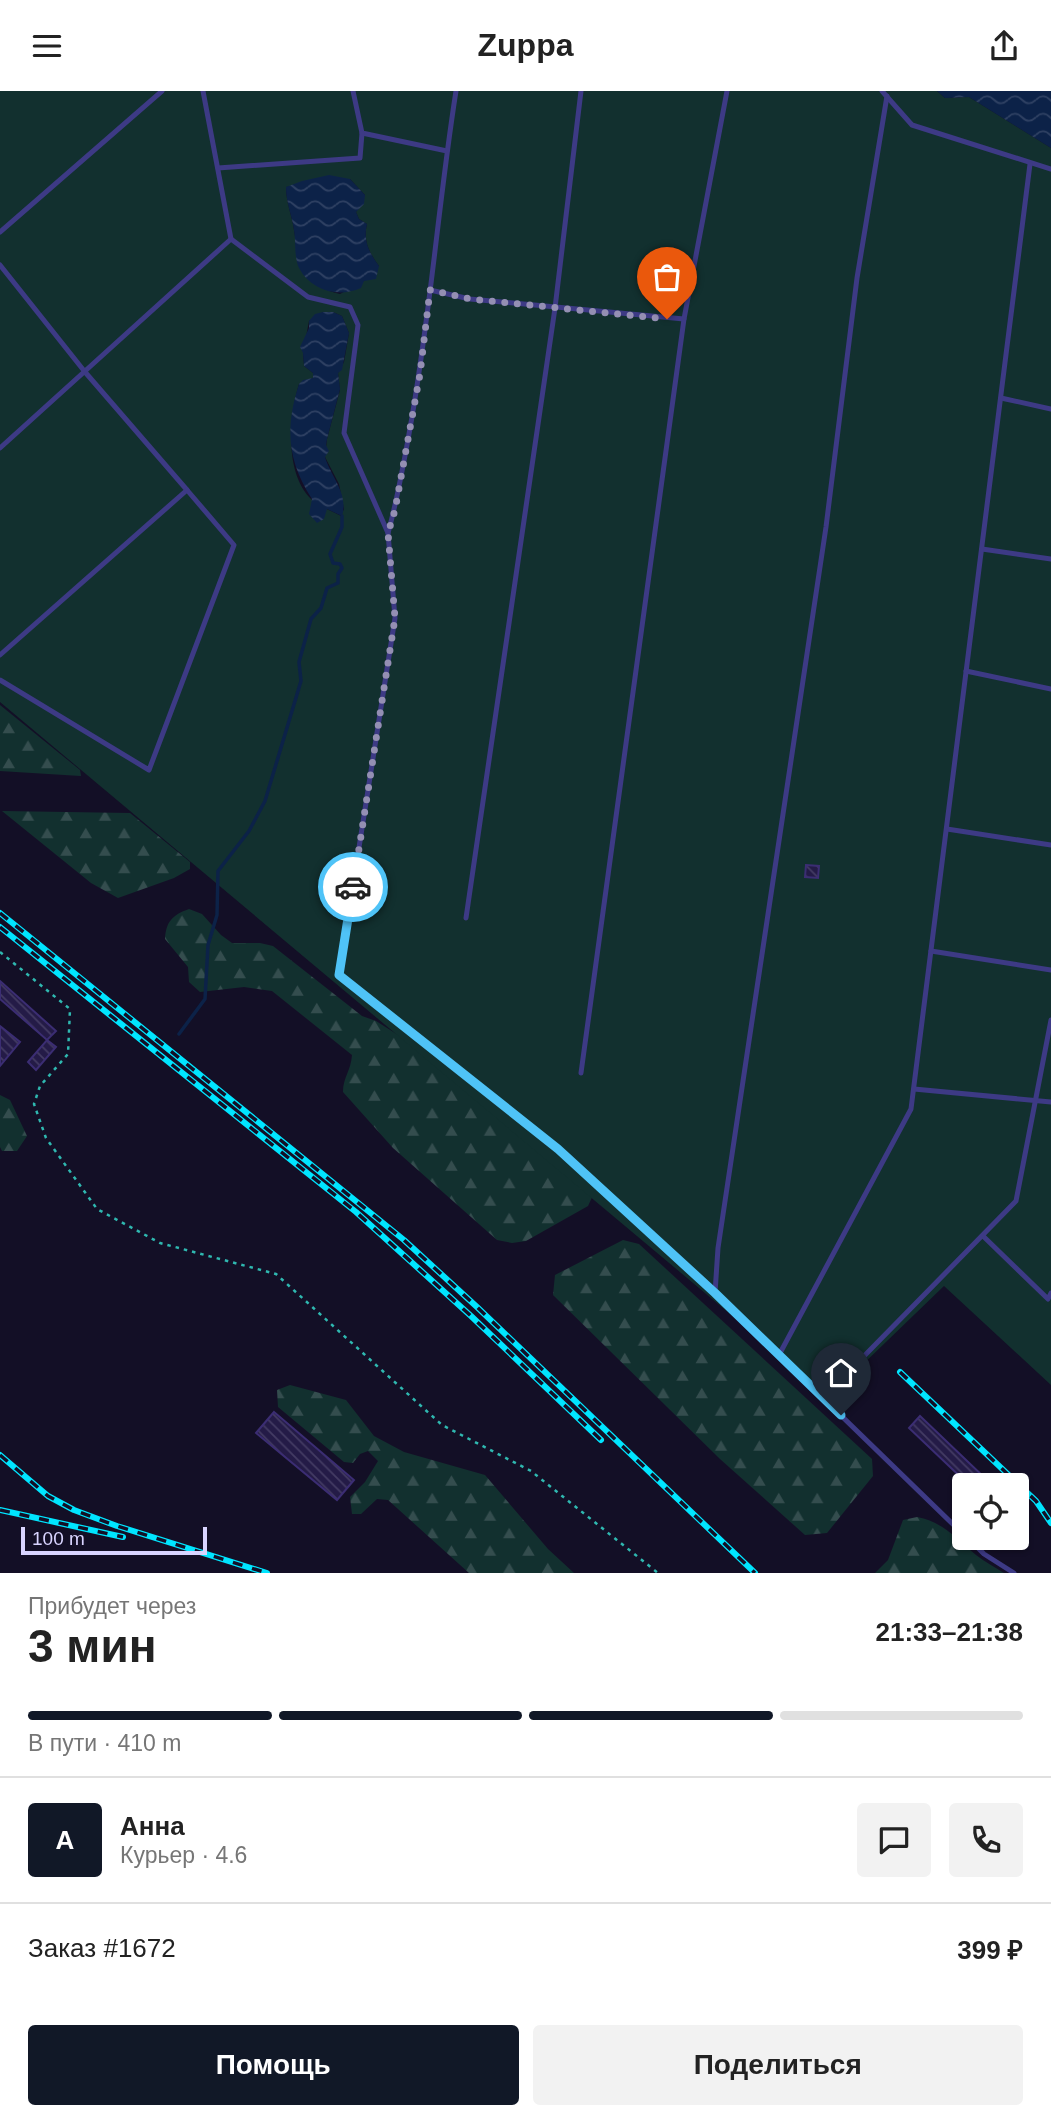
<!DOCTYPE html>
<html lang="ru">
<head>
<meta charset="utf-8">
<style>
	body { margin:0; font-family:Helvetica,sans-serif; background:#f2f2f2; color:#222; height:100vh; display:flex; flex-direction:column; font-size:26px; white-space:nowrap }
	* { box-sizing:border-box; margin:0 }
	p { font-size:23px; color:#767676 }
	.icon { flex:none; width:38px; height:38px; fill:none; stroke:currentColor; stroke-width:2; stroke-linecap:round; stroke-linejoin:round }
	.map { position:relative; height:1482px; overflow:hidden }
	.drawer { display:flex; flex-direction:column; background:#fff; flex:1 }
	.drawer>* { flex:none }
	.controls { position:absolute; left:952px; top:1382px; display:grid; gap:14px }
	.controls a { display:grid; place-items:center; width:77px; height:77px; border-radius:7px; background:#fff; box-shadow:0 2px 5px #0004; font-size:35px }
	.scale { position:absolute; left:21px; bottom:18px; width:186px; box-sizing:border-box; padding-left:7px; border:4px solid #d9d4ff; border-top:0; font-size:19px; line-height:24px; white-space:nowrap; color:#d9d4ff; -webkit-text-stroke:5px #130f26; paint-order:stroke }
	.pin { position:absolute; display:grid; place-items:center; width:60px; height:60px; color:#fff; margin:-72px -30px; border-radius:50% 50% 50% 0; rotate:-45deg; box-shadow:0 0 7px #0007 }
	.pin .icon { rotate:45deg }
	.courier { position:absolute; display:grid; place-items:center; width:70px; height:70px; margin:-35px; border:5px solid #4fc3f7; border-radius:50%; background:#fff; color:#222; box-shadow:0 2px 9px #0007 }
	.head em { font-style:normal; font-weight:700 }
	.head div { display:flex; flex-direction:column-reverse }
	.head { display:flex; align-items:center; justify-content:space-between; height:119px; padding:0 28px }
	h1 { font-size:46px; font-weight:700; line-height:52px }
	.bar { display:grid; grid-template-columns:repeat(4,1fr); gap:10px 7px; align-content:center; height:84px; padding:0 28px }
	.bar i { height:9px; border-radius:5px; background:#e0e0e0 }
	.bar .selected { background:#111827 }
	.bar p { grid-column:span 4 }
	.line { display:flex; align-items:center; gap:18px; padding:0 28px; border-top:2px solid #e0e0e0 }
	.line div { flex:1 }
	.round { display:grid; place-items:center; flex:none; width:74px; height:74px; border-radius:7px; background:#f2f2f2 }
	.primary-button { display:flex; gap:14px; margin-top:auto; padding:14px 28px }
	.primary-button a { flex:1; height:80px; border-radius:7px; background:#111827; color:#fff; font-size:28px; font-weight:700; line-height:80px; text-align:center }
	.primary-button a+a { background:#f2f2f2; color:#222 }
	header { display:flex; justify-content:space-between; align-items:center; height:91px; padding:0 28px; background:#fff; font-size:32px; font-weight:700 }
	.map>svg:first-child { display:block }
	.forest { fill:url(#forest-firs) }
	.green { fill:#12302f; fill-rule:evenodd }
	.water { fill:url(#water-waves) }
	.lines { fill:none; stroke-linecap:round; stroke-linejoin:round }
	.stream { stroke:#0c2248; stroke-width:3.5 }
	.building { fill:url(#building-back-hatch); stroke:#3b2d73; stroke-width:2 }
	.path { stroke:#2fb8b0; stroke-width:2.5; stroke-dasharray:3.5 5; stroke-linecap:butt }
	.service { stroke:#3d3a85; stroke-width:5 }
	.rail-casing { stroke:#00e5ff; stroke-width:6 }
	.rail { stroke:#130f26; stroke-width:3.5; stroke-dasharray:10; stroke-linecap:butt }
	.done { stroke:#948fb3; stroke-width:7; stroke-dasharray:0 12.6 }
	.route { stroke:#4fc3f7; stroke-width:9 }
</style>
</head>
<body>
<header><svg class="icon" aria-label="menu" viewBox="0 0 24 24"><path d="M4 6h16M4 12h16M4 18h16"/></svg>Zuppa<svg class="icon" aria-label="share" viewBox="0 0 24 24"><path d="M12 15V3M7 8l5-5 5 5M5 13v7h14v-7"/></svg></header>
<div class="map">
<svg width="1051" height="1482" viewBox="0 0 1051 1482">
	<defs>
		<pattern id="forest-firs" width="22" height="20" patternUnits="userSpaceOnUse" patternTransform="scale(1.75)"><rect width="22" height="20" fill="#12302f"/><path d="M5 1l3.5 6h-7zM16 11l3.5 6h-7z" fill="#344d4e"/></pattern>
		<pattern id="water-waves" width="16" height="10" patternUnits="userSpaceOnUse" patternTransform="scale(1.75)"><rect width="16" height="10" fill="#0c2248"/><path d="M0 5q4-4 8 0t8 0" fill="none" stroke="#2f4163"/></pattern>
		<pattern id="building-back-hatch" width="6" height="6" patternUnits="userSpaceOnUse" patternTransform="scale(1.75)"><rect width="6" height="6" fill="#241b47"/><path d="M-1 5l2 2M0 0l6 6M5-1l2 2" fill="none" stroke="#433b63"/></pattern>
	</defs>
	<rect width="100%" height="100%" fill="#130f26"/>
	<g class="forest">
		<polygon points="0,614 80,679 81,685 0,680"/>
		<polygon points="2,720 130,722 190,771 190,778 174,787 118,807 91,792"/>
		<path d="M189,818L202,823L221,844L232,852H260L273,855L362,925L376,930L455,980L594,1102L588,1115L526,1150L512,1152L497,1149L393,1057L343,1001C343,986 351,980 352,964L272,900L244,896L200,901L189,891L188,876L165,848C166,831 172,824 189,818Z"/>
		<polygon points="0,1004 10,1009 27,1045 17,1060 2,1060 0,1056"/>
		<polygon points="623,1149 639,1153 872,1368 873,1385 827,1442 805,1444 720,1368 553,1204 555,1184"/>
		<polygon points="290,1294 346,1309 374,1345 404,1361 485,1384 548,1458 574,1482 469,1482 388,1409 377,1408 361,1423 352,1423 350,1406 365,1391 378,1370 368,1360 360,1363 353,1372 344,1371 278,1316 277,1299"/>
		<path d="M917,1426C943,1431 957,1448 976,1464C985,1471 995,1476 1004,1482H875L888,1469L903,1429Z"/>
	</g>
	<path class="green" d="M0,0H937L945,7L969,6L1051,57V1294L944,1195L829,1306L0,611ZM350,88L365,104L356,121L359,128L367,133C363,150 369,161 379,175L364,190L340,203C297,192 300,177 294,139C292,124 286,112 286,96ZM323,221H333L342,225L349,242L344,271L338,282L340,299L327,348L325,366L339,393L344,418L341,425C332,420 320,416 312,409C284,383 289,325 299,293L313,287V282L304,275L303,262L309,230Z"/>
	<g class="water">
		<polygon points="937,0 1051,0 1051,57 969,6 945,7"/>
		<path d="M329,84L350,88L365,104L364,113L356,121L359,128L367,133C363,150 369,161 379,175L376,188L364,190L361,197C339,207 311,200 299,177C294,167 296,150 294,139C292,124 286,112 286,96L302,90Z"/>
		<path d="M323,221H333L342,225L349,242L342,279L338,282L340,298L327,348L326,354L329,360L325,366C331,386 349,403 342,425L327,418L324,428L317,432L309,423L312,408C287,370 285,336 299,293L303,289L313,287V282L304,275L303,262L300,256L309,237V230L315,223Z"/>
	</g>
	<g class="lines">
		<polyline class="stream" points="179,943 205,908 208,854 217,824 218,780 249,740 265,710 301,590 299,571 311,528 321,517 327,497 338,492 338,483 342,477 340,473 333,472 330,463 342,436 342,425"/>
	</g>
	<g class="building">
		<polygon points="806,774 819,775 818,787 805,786"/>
		<polygon points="0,890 56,940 47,949 0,908"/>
		<polygon points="0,935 20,951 0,975"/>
		<polygon points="47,949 56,956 36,979 28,971"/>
		<polygon points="274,1321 354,1389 337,1409 256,1342"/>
		<polygon points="920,1325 986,1388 980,1395 970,1395 909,1337"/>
	</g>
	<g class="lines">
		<polyline class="path" points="0,861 70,918 68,963 40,995 34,1013 46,1047 97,1118 160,1152 276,1183 442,1334 531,1380 658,1482"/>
		<g class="service">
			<polyline points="353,0 362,42 447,60"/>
			<polyline points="882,0 912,34 1051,78"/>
			<polyline points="218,77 360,67 362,42"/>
			<polyline points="0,141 162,0"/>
			<polyline points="231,148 308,206 350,216 358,234 344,342 388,442 395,527 339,884 558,1058 715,1202 964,1444"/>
			<polyline points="0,174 85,281 187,399 0,564"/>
			<polyline points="430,199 470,208 684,228"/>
			<polyline points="1001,307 1051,318"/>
			<polyline points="0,357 231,148 203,0"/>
			<path d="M388,442C397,410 403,376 409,343C430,229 438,114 456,0"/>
			<polyline points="982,458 1051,468"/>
			<polyline points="966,580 1051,598"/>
			<polyline points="0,589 149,679 234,454 187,399"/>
			<polyline points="947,738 1051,754"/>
			<polyline points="466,827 555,217 581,0"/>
			<polyline points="931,860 1051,879"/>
			<polyline points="581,982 684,228 727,0"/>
			<polyline points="914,998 1051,1011"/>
			<polyline points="983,1145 1048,1208 1051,1202"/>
			<polyline points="715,1202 718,1157 826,436 857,187 887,5"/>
			<polyline points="779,1264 911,1018 1030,73"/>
			<polyline points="823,1307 1016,1110 1051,929"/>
			<polyline points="968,1447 984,1463 1014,1482"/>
		</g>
		<g class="rail-casing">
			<g id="rail">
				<polyline points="0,822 404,1149 477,1216 755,1482"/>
				<polyline points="0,836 356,1121 471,1225 601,1349"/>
				<polyline points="900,1281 1036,1410 1051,1432"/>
				<polyline points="0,1364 48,1405 74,1419 117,1435 267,1482"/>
				<polyline points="0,1419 123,1446"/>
			</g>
		</g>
		<use href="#rail" class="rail"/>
	</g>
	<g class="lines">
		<polyline class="done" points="353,796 395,527 388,442 395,419 420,283 430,199 470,208 667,228"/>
		<polyline class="route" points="353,796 339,884 558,1058 715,1202 841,1324"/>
	</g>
</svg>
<div class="controls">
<a><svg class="icon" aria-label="locate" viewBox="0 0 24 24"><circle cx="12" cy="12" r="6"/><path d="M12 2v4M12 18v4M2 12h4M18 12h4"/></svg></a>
</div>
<div class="scale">100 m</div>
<div class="pin" style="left:667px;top:228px;background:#ea580c"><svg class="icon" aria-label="bag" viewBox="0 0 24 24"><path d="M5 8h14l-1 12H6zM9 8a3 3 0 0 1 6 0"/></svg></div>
<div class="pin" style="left:841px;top:1324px;background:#1f2937"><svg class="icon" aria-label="home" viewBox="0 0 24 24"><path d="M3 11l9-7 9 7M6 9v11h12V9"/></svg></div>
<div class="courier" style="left:353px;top:796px"><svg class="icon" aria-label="car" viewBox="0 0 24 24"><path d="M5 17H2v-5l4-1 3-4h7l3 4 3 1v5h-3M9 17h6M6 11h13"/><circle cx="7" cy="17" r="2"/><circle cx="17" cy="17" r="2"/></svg></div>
</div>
<section class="drawer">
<div class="head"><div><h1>3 мин</h1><p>Прибудет через</p></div><em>21:33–21:38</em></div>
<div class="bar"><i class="selected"></i><i class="selected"></i><i class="selected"></i><i></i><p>В пути · 410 m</p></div>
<div class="line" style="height:126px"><b class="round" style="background:#111827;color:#fff">А</b><div><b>Анна</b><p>Курьер · 4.6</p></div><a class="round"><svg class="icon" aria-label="chat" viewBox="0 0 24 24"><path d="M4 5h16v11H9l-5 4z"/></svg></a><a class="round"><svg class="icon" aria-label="phone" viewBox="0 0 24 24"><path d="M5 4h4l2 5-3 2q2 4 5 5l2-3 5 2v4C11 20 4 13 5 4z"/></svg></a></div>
<div class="line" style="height:91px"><div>Заказ #1672</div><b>399 ₽</b></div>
<div class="primary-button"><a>Помощь</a><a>Поделиться</a></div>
</section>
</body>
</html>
